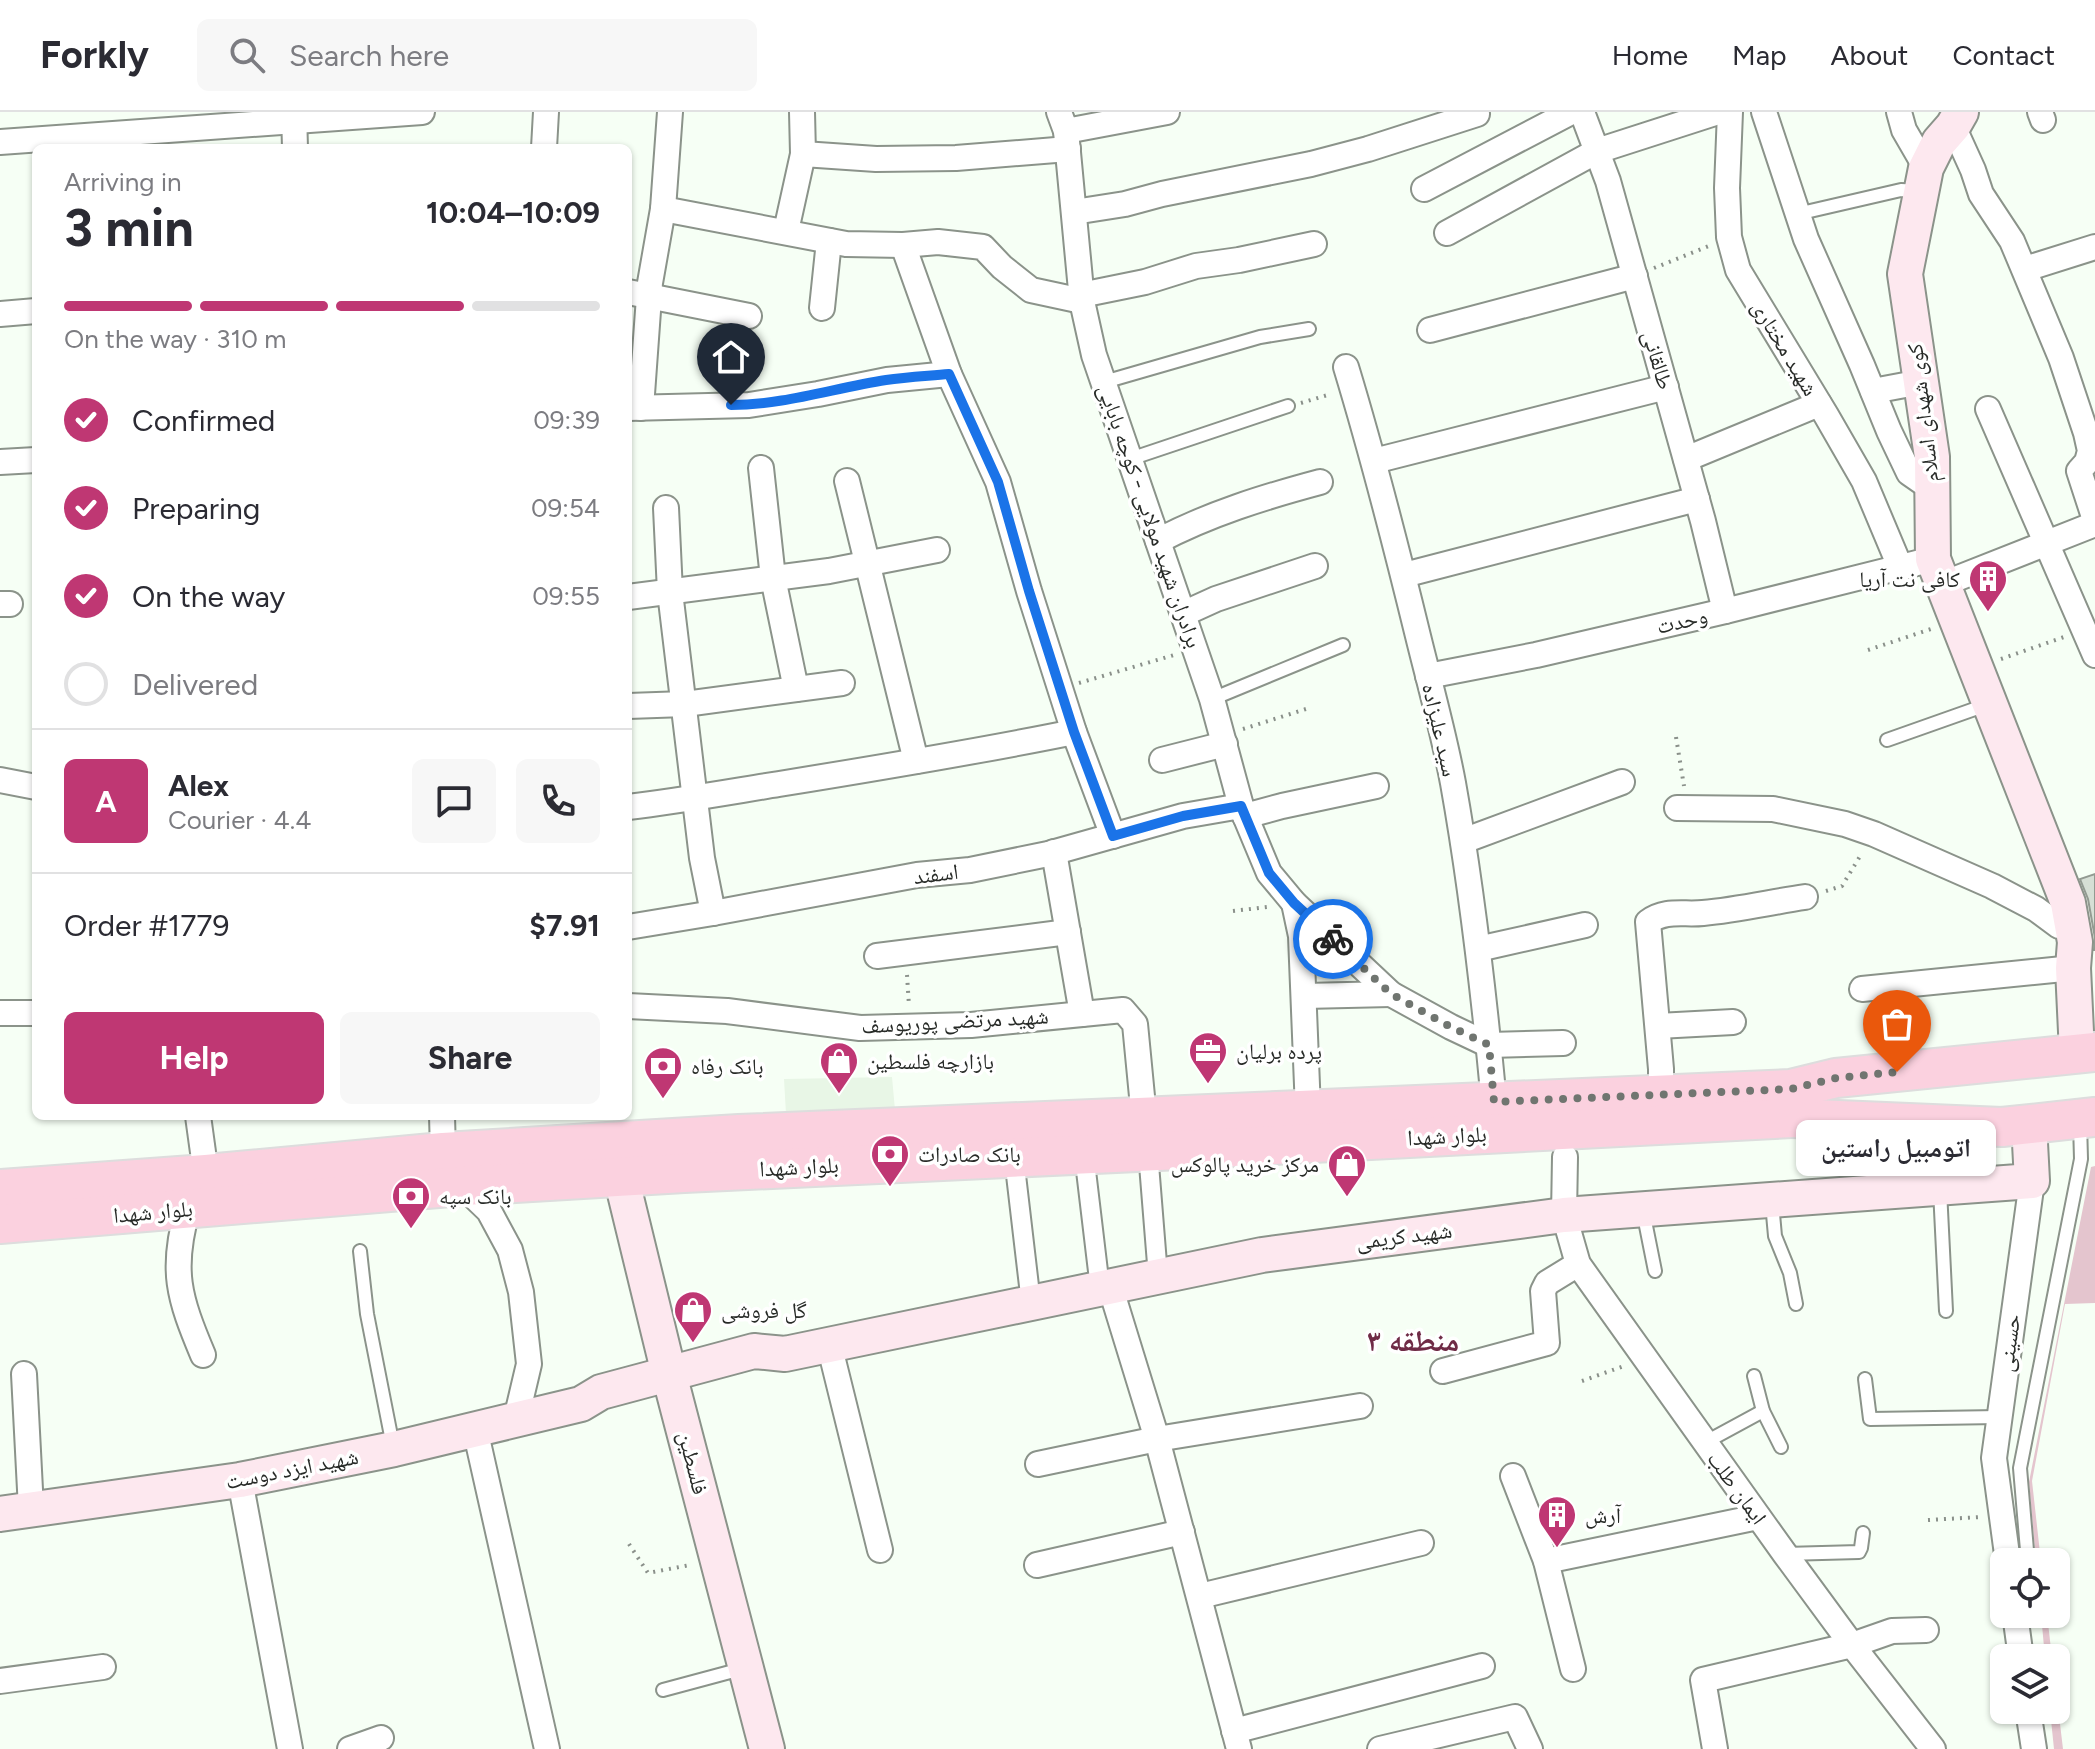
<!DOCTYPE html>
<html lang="en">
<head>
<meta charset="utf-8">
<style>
	body { margin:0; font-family:Figtree,"Noto Naskh Arabic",sans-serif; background:#f7f7f7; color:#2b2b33; height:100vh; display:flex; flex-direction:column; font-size:30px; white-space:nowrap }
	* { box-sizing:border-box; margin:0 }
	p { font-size:26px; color:#7c7c81 }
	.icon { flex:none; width:44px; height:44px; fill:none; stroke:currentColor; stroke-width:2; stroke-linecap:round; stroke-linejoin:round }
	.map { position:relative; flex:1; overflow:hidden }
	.details { position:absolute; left:32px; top:32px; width:600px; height:976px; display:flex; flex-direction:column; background:#fff; border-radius:12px; box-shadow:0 2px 6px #0004 }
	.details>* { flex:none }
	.fabs { position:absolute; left:1990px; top:1436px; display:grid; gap:16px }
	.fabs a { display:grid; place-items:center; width:80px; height:80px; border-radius:12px; background:#fff; box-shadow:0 2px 6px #0004; font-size:40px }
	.pin { position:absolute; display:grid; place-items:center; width:68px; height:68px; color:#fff; margin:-82px -34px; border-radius:50% 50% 50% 0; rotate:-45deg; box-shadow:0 0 8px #0007 }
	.pin .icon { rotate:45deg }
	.courier { position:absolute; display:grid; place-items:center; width:80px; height:80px; margin:-40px; border:6px solid #1a73e8; border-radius:50%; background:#fff; color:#222; box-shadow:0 2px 10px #0007 }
	.bubble { position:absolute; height:56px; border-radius:12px; background:#fff; box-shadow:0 2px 6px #0004; font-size:26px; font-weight:700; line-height:56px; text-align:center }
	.summary em { font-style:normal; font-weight:700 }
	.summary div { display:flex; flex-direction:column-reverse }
	.summary { display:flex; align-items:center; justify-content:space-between; height:136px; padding:0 32px }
	h1 { font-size:52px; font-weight:700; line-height:60px }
	.bar { display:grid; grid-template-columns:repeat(4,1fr); gap:12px 8px; align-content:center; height:96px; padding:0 32px }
	.bar i { height:10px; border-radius:6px; background:#e1e1e2 }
	.bar .current { background:#bf3773 }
	.bar p { grid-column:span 4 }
	.line { display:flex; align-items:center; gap:20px; padding:0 32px; border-top:2px solid #e1e1e2 }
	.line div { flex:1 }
	.round { display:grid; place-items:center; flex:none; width:84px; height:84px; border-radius:12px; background:#f7f7f7 }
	ol { padding:0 32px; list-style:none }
	li { display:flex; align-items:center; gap:24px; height:88px }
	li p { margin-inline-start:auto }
	li .icon { padding:8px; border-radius:50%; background:#bf3773; color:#fff; stroke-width:4 }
	li:last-child { color:#7c7c81 }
	li i { width:44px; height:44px; border:4px solid #e1e1e2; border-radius:50% }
	.button { display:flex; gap:16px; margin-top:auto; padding:16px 32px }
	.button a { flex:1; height:92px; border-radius:12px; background:#bf3773; color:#fff; font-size:32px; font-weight:700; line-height:92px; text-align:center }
	.button a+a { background:#f7f7f7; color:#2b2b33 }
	header { display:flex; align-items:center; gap:48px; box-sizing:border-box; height:112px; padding:0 40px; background:#fff; border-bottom:2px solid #e1e1e2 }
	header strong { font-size:38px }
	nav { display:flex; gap:44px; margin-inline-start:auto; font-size:28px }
	.search { width:560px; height:72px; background:#f7f7f7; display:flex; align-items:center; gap:20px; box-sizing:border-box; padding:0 28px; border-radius:12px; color:#7c7c81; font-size:30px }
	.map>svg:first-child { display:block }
	.built { fill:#e8f6e6 }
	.green { fill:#e4c5ce }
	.building { fill:#d6dfd5; stroke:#929a91; stroke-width:2 }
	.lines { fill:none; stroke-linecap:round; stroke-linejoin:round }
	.service-casing { stroke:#8b938a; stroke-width:16 }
	.pedestrian-casing { stroke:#8b938a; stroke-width:22 }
	.minor-casing { stroke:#8b938a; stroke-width:28 }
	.secondary-casing { stroke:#8b938a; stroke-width:38 }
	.primary-casing { stroke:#ddd; stroke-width:42 }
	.path { stroke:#8a908a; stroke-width:4; stroke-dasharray:2 6; stroke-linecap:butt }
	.service { stroke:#fff; stroke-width:12 }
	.pedestrian { stroke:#fff; stroke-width:18 }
	.minor { stroke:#fff; stroke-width:24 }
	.secondary { stroke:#fde8ef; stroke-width:34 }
	.primary { stroke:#fbd1df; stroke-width:38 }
	.done { stroke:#707570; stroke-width:8; stroke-dasharray:0 14.4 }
	.route { stroke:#1a73e8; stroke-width:10 }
	.labels { text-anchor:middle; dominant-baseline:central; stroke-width:7; stroke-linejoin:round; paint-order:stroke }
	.street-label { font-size:22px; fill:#282b28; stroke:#fff }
	.poi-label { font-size:22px; fill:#282b28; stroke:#fff; text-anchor:start }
	.district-label { font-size:30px; font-weight:bold; fill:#6f2b46; stroke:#fff }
</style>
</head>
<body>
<header>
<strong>Forkly</strong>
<div class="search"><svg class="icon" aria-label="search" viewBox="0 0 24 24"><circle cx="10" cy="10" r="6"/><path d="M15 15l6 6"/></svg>Search here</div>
<nav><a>Home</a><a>Map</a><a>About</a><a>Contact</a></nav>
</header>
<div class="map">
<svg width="2095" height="1637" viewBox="0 0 2095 1637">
	<rect width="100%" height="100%" fill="#f6fff5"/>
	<polygon class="built" points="892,965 895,998 786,1002 784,967"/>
	<g class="green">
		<polygon points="2095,1054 2095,1191 2065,1192 2032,1369 2041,1450 2036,1450 2029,1370 2091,1055"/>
		<polygon points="2041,1502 2047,1502 2052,1546 2045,1546"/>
		<polygon points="2056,1578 2063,1637 2054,1637 2050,1598 2056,1598"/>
	</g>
	<polygon class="building" points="2095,762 2095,838 2094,838 2095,826 2088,787 2080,767"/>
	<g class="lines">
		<g class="service-casing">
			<g id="service">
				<polyline points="1797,102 1901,78 1919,79"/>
				<polyline points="1104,270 1260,225 1309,217"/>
				<polyline points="1130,347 1288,294"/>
				<polyline points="1212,587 1343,533"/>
				<polyline points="1887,628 1986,593"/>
				<polyline points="1940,1078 1946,1199"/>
				<polyline points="1772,1091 1775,1124 1790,1161 1796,1192"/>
				<polyline points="1643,1099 1655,1159"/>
				<polyline points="360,1139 367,1202 393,1334"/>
				<polyline points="1754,1264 1763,1299 1781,1335"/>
				<polyline points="1865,1267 1870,1307 1999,1305"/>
				<polyline points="1704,1331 1763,1299"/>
				<polyline points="1785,1442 1859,1440 1861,1436 1863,1421"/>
				<polyline points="2028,1450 2020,1356 2081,1047 2080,1011"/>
				<polyline points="663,1578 745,1556"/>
			</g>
		</g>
		<g class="pedestrian-casing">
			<g id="pedestrian">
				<polyline points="1148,1040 1158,1164"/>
				<polyline points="1084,1042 1100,1176"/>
				<polyline points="1014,1046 1031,1191"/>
			</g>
		</g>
		<g class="minor-casing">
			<g id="minor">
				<polyline points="294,0 295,36"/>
				<polyline points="1059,0 1066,19 1082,189 1094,243 1212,587 1241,694 1269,761 1294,791 1391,882 1451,915 1489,933 1563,931"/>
				<polyline points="1582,0 1608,69 1703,409 1725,499"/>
				<polyline points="1730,0 1727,76 1729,125 1738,158 1826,303 1864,369 1901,457"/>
				<polyline points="1764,0 1806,127 1862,253 1889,319 1909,361 1932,377"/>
				<polyline points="1899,0 1904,18 1926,56"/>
				<polyline points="2040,0 2043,8"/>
				<polyline points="1953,14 1973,58 1981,82 2012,129 2061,246 2086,321 2090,339 2087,350 2079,359 2095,408"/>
				<polyline points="1066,19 1167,0"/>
				<polyline points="0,30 422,0"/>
				<polyline points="544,36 546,0"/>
				<polyline points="803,42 876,47 956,46 1068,37"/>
				<polyline points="1424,77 1571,0"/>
				<polyline points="663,97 846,132 903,133 938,130 983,135 1002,155 1031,178 1082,189"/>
				<polyline points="1074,100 1125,92 1162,82 1311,52 1368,37 1477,2"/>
				<polyline points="786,119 803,42 802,0"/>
				<polyline points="1447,121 1597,39 1718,0"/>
				<polyline points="903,133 949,262 998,370 1029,479 1074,620 1113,724"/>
				<polyline points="2025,157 2095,135"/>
				<polyline points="628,180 749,204"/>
				<polyline points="1081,183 1145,170 1196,154 1239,148 1314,132"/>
				<polyline points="822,196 829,129"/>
				<polyline points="0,202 36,199"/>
				<polyline points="1430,218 1635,164"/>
				<path d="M1346,255C1373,344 1396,434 1418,524C1430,573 1444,622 1453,671C1472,777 1484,883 1494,990"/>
				<polyline points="1873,279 1921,270"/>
				<polyline points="628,296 749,293 818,282 887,268 949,262"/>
				<polyline points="641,296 650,171 663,97 670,0"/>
				<polyline points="1988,297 2095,543"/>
				<polyline points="1686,347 1819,292"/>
				<polyline points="1374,349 1666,275"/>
				<polyline points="0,350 36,348"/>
				<polyline points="761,356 773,466 796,577"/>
				<polyline points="847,369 916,649"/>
				<polyline points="666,396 670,480 702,746 713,801"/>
				<path d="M1158,429C1209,402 1264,385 1320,370"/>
				<polyline points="1404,463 1697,387"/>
				<polyline points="1943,472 2095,412"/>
				<polyline points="628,485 829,459 937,438"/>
				<polyline points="0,492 10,492"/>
				<polyline points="1183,502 1216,487 1315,454"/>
				<polyline points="1428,564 1536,543 1725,499 1933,447"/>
				<polyline points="628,594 685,592 842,571"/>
				<polyline points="1162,648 1225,632"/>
				<polyline points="0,668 36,675"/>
				<path d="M628,695C679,689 729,680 779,672C878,656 976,640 1074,620"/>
				<polyline points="1677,696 1773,697 1845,712 1874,722 1992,774 2036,797 2059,814 2073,811"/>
				<polyline points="1245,704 1282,694 1376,674"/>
				<polyline points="1463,729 1622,670"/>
				<polyline points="1054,740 1082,902"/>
				<polyline points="1294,791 1301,824 1308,998"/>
				<polyline points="628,815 713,801 917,763 970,758 1048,742 1183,704 1241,694"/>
				<polyline points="1478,837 1585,813"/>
				<polyline points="877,844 1068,820"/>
				<polyline points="1862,877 2073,856"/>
				<polyline points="1304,884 1391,882"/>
				<polyline points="628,894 727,899 860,916 971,913 1123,898 1135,912 1144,1005"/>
				<polyline points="0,901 36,901"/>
				<polyline points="1658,914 1733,910"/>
				<path d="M1661,982V957L1648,810C1666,797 1683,803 1703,801C1737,798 1771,790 1805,785"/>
				<polyline points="198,1004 206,1062"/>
				<polyline points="442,1004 443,1040"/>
				<polyline points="1565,1045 1564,1103 1578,1152 1785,1442 1852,1533 1933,1637"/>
				<polyline points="463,1074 489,1099 510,1138 521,1180 529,1252 516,1307"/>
				<path d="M188,1096C170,1158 179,1186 203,1243"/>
				<polyline points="1110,1174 1157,1327 1239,1637"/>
				<polyline points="829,1232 880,1438"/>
				<polyline points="1443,1259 1547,1231 1543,1179 1547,1171 1578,1152"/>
				<polyline points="24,1262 31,1397"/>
				<polyline points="475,1317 547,1637"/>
				<polyline points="1038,1352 1157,1327 1360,1294"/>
				<polyline points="1513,1364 1546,1449 1573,1557"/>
				<polyline points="240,1368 290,1637"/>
				<polyline points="1546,1449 1758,1405"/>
				<polyline points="2008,1450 1994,1346 2032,1069"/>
				<polyline points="1037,1453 1182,1420"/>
				<polyline points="1200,1484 1421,1431"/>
				<polyline points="2015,1502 2021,1546"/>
				<polyline points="0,1569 103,1555"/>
				<polyline points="2028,1598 2034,1637"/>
				<polyline points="1234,1619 1482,1554"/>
				<polyline points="350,1637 381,1626"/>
				<polyline points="1380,1637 1515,1605 1530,1637"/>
				<polyline points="1715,1637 1703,1568 1852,1533 1892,1519 1926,1518"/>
			</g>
		</g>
		<g class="secondary-casing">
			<g id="secondary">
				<polyline points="1961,0 1953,14 1939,30 1926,56 1905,162 1932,345 1933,447 2068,791 2075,830 2073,856 2077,941"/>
				<polyline points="621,1065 669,1262 767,1637"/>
				<polyline points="0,1402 240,1368 394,1337 581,1292 601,1280 754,1239 785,1242 1262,1143 1564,1103 2032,1069 2029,1012"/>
			</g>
		</g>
		<g class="primary-casing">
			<g id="primary">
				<polyline points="1791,980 1792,1006 2002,1015 2095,1005"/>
				<polyline points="0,1077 206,1062 443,1040 739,1022 1791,977 1836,966 2095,940"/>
				<polyline points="0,1112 463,1074 684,1061 1180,1038 1792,1006"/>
			</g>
		</g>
		<g class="path">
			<polyline points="1654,156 1709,134"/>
			<polyline points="1301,291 1331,282"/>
			<polyline points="1868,538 1934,516"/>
			<polyline points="2001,547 2064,525"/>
			<polyline points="1079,571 1174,543"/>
			<polyline points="1243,617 1306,597"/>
			<polyline points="1676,625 1684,674"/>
			<polyline points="1826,779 1842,774 1862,741"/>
			<polyline points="1233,799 1267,795"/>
			<polyline points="907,863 909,894"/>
			<polyline points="1582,1269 1624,1254"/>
			<polyline points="1928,1408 1981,1405"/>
			<polyline points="629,1432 648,1461 690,1453"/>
		</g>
		<use href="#service" class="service"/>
		<use href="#pedestrian" class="pedestrian"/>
		<use href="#minor" class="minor"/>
		<use href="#secondary" class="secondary"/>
		<use href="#primary" class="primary"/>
	</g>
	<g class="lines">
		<polyline class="done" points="1333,827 1391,882 1451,915 1489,933 1494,990 1791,977 1836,966 1897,960"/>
		<path class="route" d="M731,293C783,293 834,276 886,268C907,265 928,264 949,262L998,370L1029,479L1074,620L1113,724L1183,704L1241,694L1269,761L1294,791L1333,827"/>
	</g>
	<defs>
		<g id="building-pin" transform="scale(2)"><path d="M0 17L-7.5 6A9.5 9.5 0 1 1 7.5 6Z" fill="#bf3773" stroke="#fff"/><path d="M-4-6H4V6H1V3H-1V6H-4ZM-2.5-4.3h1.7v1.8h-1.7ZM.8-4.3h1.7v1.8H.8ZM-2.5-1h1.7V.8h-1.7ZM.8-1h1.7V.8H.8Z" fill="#fff"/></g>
		<g id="office-pin" transform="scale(2)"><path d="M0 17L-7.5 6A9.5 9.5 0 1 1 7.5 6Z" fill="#bf3773" stroke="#fff"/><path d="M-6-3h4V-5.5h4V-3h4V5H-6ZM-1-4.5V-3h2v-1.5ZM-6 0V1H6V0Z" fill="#fff"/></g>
		<g id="shop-pin" transform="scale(2)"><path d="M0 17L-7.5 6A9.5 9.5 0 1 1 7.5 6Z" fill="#bf3773" stroke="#fff"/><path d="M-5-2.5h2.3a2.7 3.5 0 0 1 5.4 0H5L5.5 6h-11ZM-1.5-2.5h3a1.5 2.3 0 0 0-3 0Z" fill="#fff"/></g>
		<g id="bank-pin" transform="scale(2)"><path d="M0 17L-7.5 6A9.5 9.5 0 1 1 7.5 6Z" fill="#bf3773" stroke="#fff"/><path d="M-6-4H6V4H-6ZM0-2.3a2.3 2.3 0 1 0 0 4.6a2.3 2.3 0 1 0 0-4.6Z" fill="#fff"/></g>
	</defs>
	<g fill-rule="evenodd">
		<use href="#building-pin" x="1988" y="467"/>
		<use href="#office-pin" x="1208" y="939"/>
		<use href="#shop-pin" x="839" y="949"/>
		<use href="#bank-pin" x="663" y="954"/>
		<use href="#bank-pin" x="890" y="1042"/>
		<use href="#shop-pin" x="1347" y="1052"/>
		<use href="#bank-pin" x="411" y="1084"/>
		<use href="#shop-pin" x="693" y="1198"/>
		<use href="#building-pin" x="1557" y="1403"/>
	</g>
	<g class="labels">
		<g class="street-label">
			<text transform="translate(1785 236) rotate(59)">شهید مختاری</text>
			<text transform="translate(1658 248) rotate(74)">طالقانی</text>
			<text transform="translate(1923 301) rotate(-97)">کوی شهدای اسلام</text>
			<text transform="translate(1150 404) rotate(71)">برادران شهید مولایی - کوچه بابایی</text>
			<text transform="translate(1682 509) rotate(-13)">وحدت</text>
			<text transform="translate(1440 618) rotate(77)">سید علیزاده</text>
			<text transform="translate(936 762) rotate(-7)">اسفند</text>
			<text transform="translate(955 909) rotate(-3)">شهید مرتضی پوریوسف</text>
			<text transform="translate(1447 1024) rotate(-3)">بلوار شهدا</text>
			<text transform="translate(799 1055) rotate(-3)">بلوار شهدا</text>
			<text transform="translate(153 1100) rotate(-5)">بلوار شهدا</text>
			<text transform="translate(1404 1124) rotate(-7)">شهید کریمی</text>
			<text transform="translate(2009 1231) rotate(-82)">حسینی</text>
			<text transform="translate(693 1351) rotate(76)">فلسطین</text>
			<text transform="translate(292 1357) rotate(-11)">شهید ایزد دوست</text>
			<text transform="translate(1737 1376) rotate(54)">ایمان طلب</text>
		</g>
		<g class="poi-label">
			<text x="1960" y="467" text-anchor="end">کافی نت آریا</text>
			<text x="1236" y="939">پرده برلیان</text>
			<text x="867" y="949">بازارچه فلسطین</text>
			<text x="691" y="954">بانک رفاه</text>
			<text x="918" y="1042">بانک صادرات</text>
			<text x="1319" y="1052" text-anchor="end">مركز خريد پالوكس</text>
			<text x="439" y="1084">بانک سپه</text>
			<text x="721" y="1198">گل فروشی</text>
			<text x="1585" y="1403">آرش</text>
		</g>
		<g class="district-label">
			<text x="1413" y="1228">منطقه ۳</text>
		</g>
	</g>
</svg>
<div class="fabs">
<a><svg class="icon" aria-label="locate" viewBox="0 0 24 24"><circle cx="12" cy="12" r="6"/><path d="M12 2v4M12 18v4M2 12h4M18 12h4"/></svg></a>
<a><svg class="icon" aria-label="layers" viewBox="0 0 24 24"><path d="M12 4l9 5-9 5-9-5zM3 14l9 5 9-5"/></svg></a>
</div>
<div class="pin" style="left:1897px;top:960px;background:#ea580c"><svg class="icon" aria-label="bag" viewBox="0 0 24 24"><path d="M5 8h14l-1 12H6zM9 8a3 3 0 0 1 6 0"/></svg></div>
<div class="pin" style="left:731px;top:293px;background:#1f2937"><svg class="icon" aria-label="home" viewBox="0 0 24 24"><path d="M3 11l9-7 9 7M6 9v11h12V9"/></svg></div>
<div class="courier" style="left:1333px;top:827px"><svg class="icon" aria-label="bike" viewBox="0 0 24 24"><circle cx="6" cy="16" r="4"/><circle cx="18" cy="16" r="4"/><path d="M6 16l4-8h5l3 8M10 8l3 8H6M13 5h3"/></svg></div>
<div class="bubble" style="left:1796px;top:1008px;width:200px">اتومبیل راستین</div>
<section class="details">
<div class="summary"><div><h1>3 min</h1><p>Arriving in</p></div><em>10:04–10:09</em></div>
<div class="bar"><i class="current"></i><i class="current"></i><i class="current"></i><i></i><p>On the way · 310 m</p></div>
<ol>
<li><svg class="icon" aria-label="check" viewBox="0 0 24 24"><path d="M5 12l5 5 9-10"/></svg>Confirmed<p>09:39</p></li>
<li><svg class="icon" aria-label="check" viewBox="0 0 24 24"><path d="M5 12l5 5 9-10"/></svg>Preparing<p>09:54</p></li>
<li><svg class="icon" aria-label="check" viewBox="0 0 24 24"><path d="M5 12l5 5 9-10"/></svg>On the way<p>09:55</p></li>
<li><i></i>Delivered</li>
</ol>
<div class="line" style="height:144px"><b class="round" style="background:#bf3773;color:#fff">A</b><div><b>Alex</b><p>Courier · 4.4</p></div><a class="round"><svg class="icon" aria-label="chat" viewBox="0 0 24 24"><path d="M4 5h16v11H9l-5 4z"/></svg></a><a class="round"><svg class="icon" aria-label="phone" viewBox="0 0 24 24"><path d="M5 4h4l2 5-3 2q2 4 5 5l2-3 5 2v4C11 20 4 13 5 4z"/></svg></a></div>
<div class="line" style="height:104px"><div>Order #1779</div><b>$7.91</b></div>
<div class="button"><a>Help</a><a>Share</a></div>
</section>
</div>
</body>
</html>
